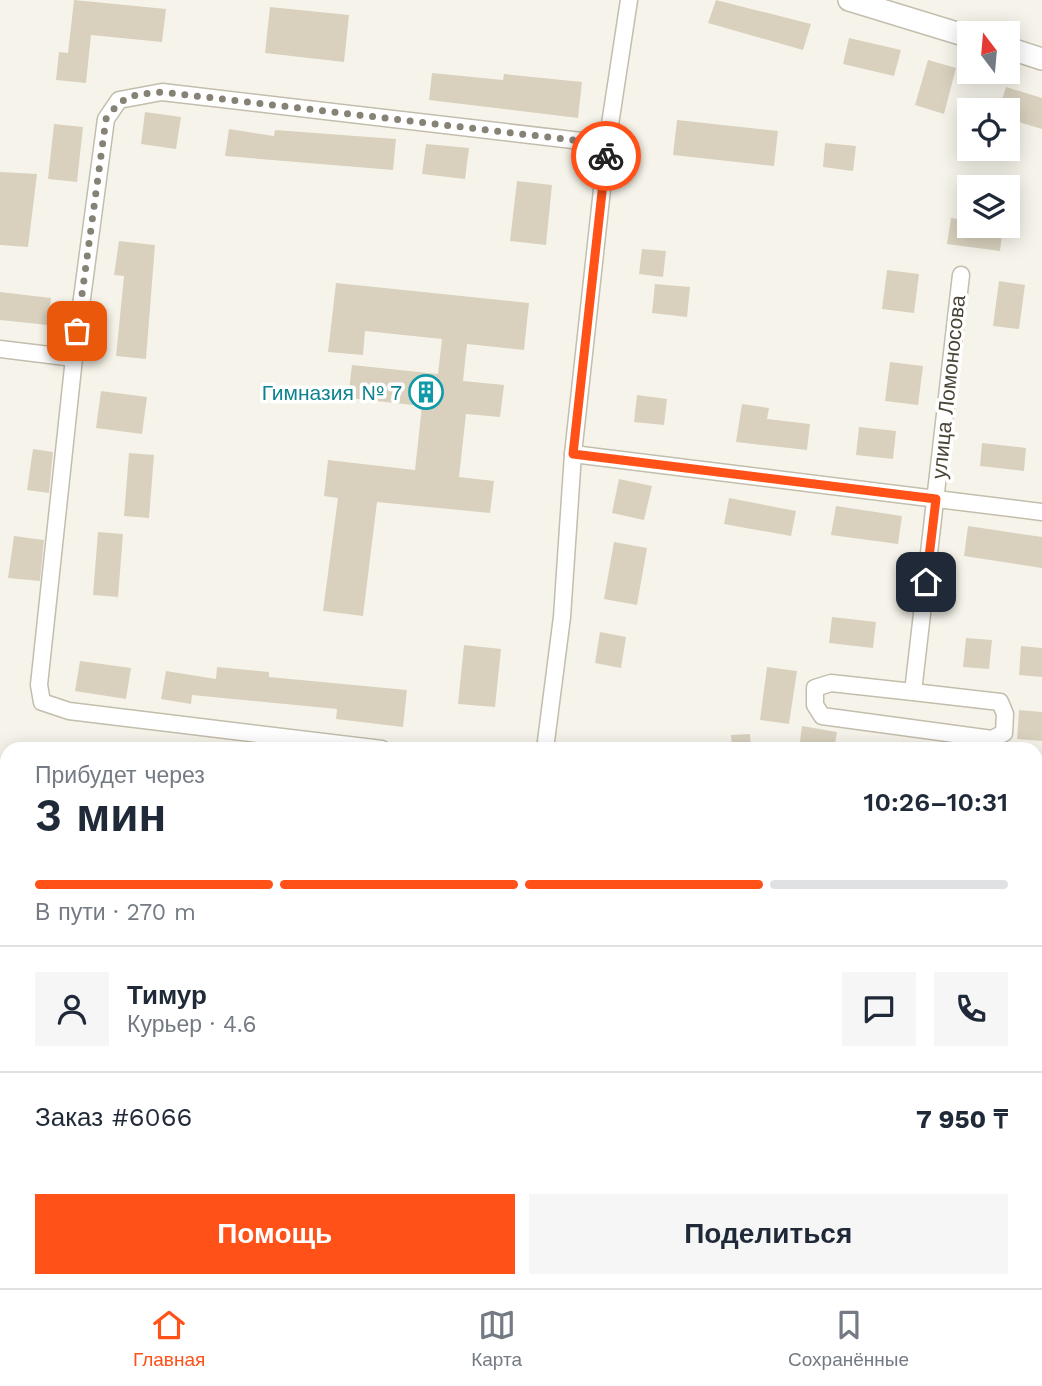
<!DOCTYPE html>
<html lang="ru">
<head>
<meta charset="utf-8">
<style>
	body { margin:0; font-family:"Work Sans",sans-serif; background:#f6f6f7; color:#1f2937; height:100vh; display:flex; flex-direction:column; font-size:26px; white-space:nowrap }
	* { box-sizing:border-box; margin:0 }
	p { font-size:23px; color:#747a83 }
	.icon { flex:none; width:38px; height:38px; fill:none; stroke:currentColor; stroke-width:2; stroke-linecap:round; stroke-linejoin:round }
	.map { position:relative; flex:1; overflow:hidden }
	.drawer { position:absolute; left:0px; top:742px; width:1043px; height:546px; display:flex; flex-direction:column; background:#fff; border-radius:21px 21px 0 0; box-shadow:0 4px 18px #0003 }
	.drawer>* { flex:none }
	.needle { width:46px; rotate:344deg }
	.controls { position:absolute; left:957px; top:21px; display:grid; gap:14px }
	.controls a { display:grid; place-items:center; width:63px; height:63px; border-radius:0px; background:#fff; box-shadow:0 4px 18px #0003; font-size:35px }
	.pin { position:absolute; display:grid; place-items:center; width:60px; height:60px; color:#fff; margin:-30px; border-radius:14px; box-shadow:0 4px 10px #0006 }
	.courier { position:absolute; display:grid; place-items:center; width:70px; height:70px; margin:-35px; border:5px solid #ff5118; border-radius:50%; background:#fff; color:#222; box-shadow:0 2px 9px #0007 }
	.head em { font-style:normal; font-weight:600 }
	.head div { display:flex; flex-direction:column-reverse }
	.head { display:flex; align-items:center; justify-content:space-between; height:119px; padding:0 35px }
	h1 { font-size:46px; font-weight:600; line-height:52px }
	.bar { display:grid; grid-template-columns:repeat(4,1fr); gap:10px 7px; align-content:center; height:84px; padding:0 35px }
	.bar i { height:9px; border-radius:5px; background:#e0e1e3 }
	.bar .selected { background:#ff5118 }
	.bar p { grid-column:span 4 }
	.line { display:flex; align-items:center; gap:18px; padding:0 35px; border-top:2px solid #e0e1e3 }
	.line div { flex:1 }
	.round { display:grid; place-items:center; flex:none; width:74px; height:74px; border-radius:0px; background:#f6f6f7 }
	.button { display:flex; gap:14px; margin-top:auto; padding:14px 35px }
	.button a { flex:1; height:80px; border-radius:0px; background:#ff5118; color:#fff; font-size:28px; font-weight:600; line-height:80px; text-align:center }
	.button a+a { background:#f6f6f7; color:#1f2937 }
	.tab-bar { display:flex; justify-content:space-around; align-items:center; height:98px; border-top:2px solid #e0e1e3; background:#fff; font-size:19px; color:#747a83 }
	.tab-bar a { display:grid; justify-items:center; gap:4px }
	.tab-bar .selected { color:#ff5118 }
	.map>svg:first-child { display:block }
	.green { fill:#ccedb0 }
	.building { fill:#d9d1be }
	.lines { fill:none; stroke-linecap:round; stroke-linejoin:round }
	.minor-casing { stroke:#c3bdac; stroke-width:19 }
	.tertiary-casing { stroke:#c3bdac; stroke-width:24 }
	.minor { stroke:#fff; stroke-width:16 }
	.tertiary { stroke:#fff; stroke-width:21 }
	.done { stroke:#878276; stroke-width:7; stroke-dasharray:0 12.6 }
	.route { stroke:#ff5118; stroke-width:9 }
	.labels { text-anchor:middle; dominant-baseline:central; stroke-width:7; stroke-linejoin:round; paint-order:stroke }
	.street-label { font-size:21px; fill:#4b4537; stroke:#fff }
	.culture-label { font-size:21px; fill:#0d838f; stroke:#fff; text-anchor:end }
</style>
</head>
<body>
<div class="map">
<svg width="1042" height="1288" viewBox="0 0 1042 1288">
	<rect width="100%" height="100%" fill="#f6f4ea"/>
	<g class="green">
		<polygon points="296,1281 455,1281 455,1288 297,1288"/>
		<polygon points="578,1281 824,1281 826,1288 578,1288"/>
	</g>
	<g class="building">
		<polygon points="74,0 166,9 162,42 91,35 86,83 56,80 59,52 68,53"/>
		<polygon points="716,0 811,24 803,50 708,23"/>
		<polygon points="270,7 349,15 344,62 265,53"/>
		<polygon points="849,38 901,50 894,76 843,64"/>
		<polygon points="928,60 956,68 944,114 915,105"/>
		<polygon points="432,73 503,80 504,74 582,82 578,118 429,100"/>
		<polygon points="1006,87 1042,98 1042,129 1008,119 1008,110 999,110"/>
		<polygon points="145,112 181,117 176,149 141,144"/>
		<polygon points="677,120 778,131 774,166 673,155"/>
		<polygon points="54,124 83,127 77,182 48,179"/>
		<polygon points="229,129 274,136 275,130 396,139 393,170 225,156"/>
		<polygon points="825,143 856,146 853,171 823,167"/>
		<polygon points="426,144 469,148 465,179 422,174"/>
		<polygon points="0,172 37,174 28,247 0,245"/>
		<polygon points="517,181 552,185 546,245 510,241"/>
		<polygon points="951,218 970,221 970,226 1003,226 1000,251 947,244"/>
		<polygon points="119,241 155,245 146,359 116,356 124,276 114,275"/>
		<polygon points="642,249 666,251 663,277 639,274"/>
		<polygon points="887,270 919,274 914,313 882,309"/>
		<polygon points="999,281 1025,285 1019,329 993,326"/>
		<polygon points="336,283 529,303 524,350 467,344 463,381 504,385 500,417 466,414 459,477 494,481 490,513 377,502 363,616 323,611 338,498 324,496 328,460 415,470 422,406 348,398 352,365 438,374 442,339 365,331 363,355 328,352"/>
		<polygon points="655,284 690,287 687,317 652,313"/>
		<polygon points="0,292 51,298 48,325 0,320"/>
		<polygon points="890,362 923,366 918,405 885,401"/>
		<polygon points="101,391 147,397 142,434 96,428"/>
		<polygon points="637,395 667,399 664,425 634,422"/>
		<polygon points="742,404 769,408 767,419 810,424 807,450 736,442"/>
		<polygon points="859,427 896,431 893,459 856,455"/>
		<polygon points="982,443 1026,448 1024,471 980,466"/>
		<polygon points="33,449 53,452 49,493 27,490"/>
		<polygon points="129,453 154,455 149,518 124,516"/>
		<polygon points="619,479 652,486 644,520 612,513"/>
		<polygon points="729,498 796,511 791,536 724,524"/>
		<polygon points="836,506 902,516 898,544 831,535"/>
		<polygon points="968,526 1042,537 1042,568 964,556"/>
		<polygon points="98,532 123,534 118,597 93,595"/>
		<polygon points="14,536 44,540 40,581 8,578"/>
		<polygon points="614,542 647,548 637,605 604,599"/>
		<polygon points="832,617 876,622 873,648 829,643"/>
		<polygon points="600,632 626,637 621,668 595,663"/>
		<polygon points="966,638 992,640 989,669 963,667"/>
		<polygon points="464,645 501,649 495,707 458,704"/>
		<polygon points="1021,646 1042,648 1042,677 1019,675"/>
		<polygon points="80,661 131,668 126,699 75,691"/>
		<polygon points="217,667 269,672 269,677 407,690 403,727 336,719 337,709 192,695 191,704 161,699 166,671 216,679"/>
		<polygon points="767,667 797,671 789,724 760,720"/>
		<polygon points="1019,710 1042,712 1042,741 1017,739"/>
		<polygon points="802,726 837,732 834,749 799,749"/>
		<polygon points="750,734 751,749 732,749 731,735"/>
	</g>
	<g class="lines">
		<g class="minor-casing">
			<g id="minor">
				<polyline points="0,349 74,358"/>
				<polyline points="573,454 1042,512"/>
				<polyline points="913,692 1000,702 1005,714 1004,733 992,739 822,716 815,705 815,688 831,683 913,692 961,275"/>
				<polyline points="382,749 69,711 42,702 39,685 74,358 106,119 119,100 162,92 607,144"/>
				<polyline points="545,749 562,617 573,454 607,144 629,0"/>
				<polyline points="245,1281 246,1288"/>
				<polyline points="853,1281 855,1288"/>
			</g>
		</g>
		<g class="tertiary-casing">
			<g id="tertiary">
				<polyline points="849,0 970,37"/>
				<polyline points="1008,48 1042,59"/>
				<polyline points="1036,938 1042,938"/>
				<polyline points="0,998 7,997"/>
			</g>
		</g>
		<use href="#minor" class="minor"/>
		<use href="#tertiary" class="tertiary"/>
	</g>
	<g class="lines">
		<path class="done" d="M77,331L106,119C124,94 132,95 162,92L607,144L606,156"/>
		<polyline class="route" points="606,156 573,454 936,499 926,582"/>
	</g>
	<defs>
		<g id="building-ring" transform="scale(1.75)"><circle r="9.5" fill="#fff" stroke="#0f9aa8" stroke-width="1.5"/><path d="M-4-6H4V6H1V3H-1V6H-4ZM-2.5-4.3h1.7v1.8h-1.7ZM.8-4.3h1.7v1.8H.8ZM-2.5-1h1.7V.8h-1.7ZM.8-1h1.7V.8H.8Z" fill="#0f9aa8"/></g>
	</defs>
	<g fill-rule="evenodd">
		<use href="#building-ring" x="426" y="392"/>
	</g>
	<g class="labels">
		<g class="street-label">
			<text transform="translate(948 387) rotate(-84)">улица Ломоносова</text>
		</g>
		<g class="culture-label">
			<text x="402" y="392">Гимназия № 7</text>
		</g>
	</g>
</svg>
<div class="controls">
<a><svg class="needle" viewBox="-14 -14 28 28"><path d="M0-13l5 13h-10z" fill="#e53935"/><path d="M0 13l5-13h-10z" fill="#747a83"/></svg></a>
<a><svg class="icon" aria-label="locate" viewBox="0 0 24 24"><circle cx="12" cy="12" r="6"/><path d="M12 2v4M12 18v4M2 12h4M18 12h4"/></svg></a>
<a><svg class="icon" aria-label="layers" viewBox="0 0 24 24"><path d="M12 4l9 5-9 5-9-5zM3 14l9 5 9-5"/></svg></a>
</div>
<div class="pin" style="left:77px;top:331px;background:#ea580c"><svg class="icon" aria-label="bag" viewBox="0 0 24 24"><path d="M5 8h14l-1 12H6zM9 8a3 3 0 0 1 6 0"/></svg></div>
<div class="pin" style="left:926px;top:582px;background:#1f2937"><svg class="icon" aria-label="home" viewBox="0 0 24 24"><path d="M3 11l9-7 9 7M6 9v11h12V9"/></svg></div>
<div class="courier" style="left:606px;top:156px"><svg class="icon" aria-label="bike" viewBox="0 0 24 24"><circle cx="6" cy="16" r="4"/><circle cx="18" cy="16" r="4"/><path d="M6 16l4-8h5l3 8M10 8l3 8H6M13 5h3"/></svg></div>
<section class="drawer">
<div class="head"><div><h1>3 мин</h1><p>Прибудет через</p></div><em>10:26–10:31</em></div>
<div class="bar"><i class="selected"></i><i class="selected"></i><i class="selected"></i><i></i><p>В пути · 270 m</p></div>
<div class="line" style="height:126px"><a class="round"><svg class="icon" aria-label="person" viewBox="0 0 24 24"><circle cx="12" cy="8" r="4"/><path d="M4 21q1-7 8-7t8 7"/></svg></a><div><b>Тимур</b><p>Курьер · 4.6</p></div><a class="round"><svg class="icon" aria-label="chat" viewBox="0 0 24 24"><path d="M4 5h16v11H9l-5 4z"/></svg></a><a class="round"><svg class="icon" aria-label="phone" viewBox="0 0 24 24"><path d="M5 4h4l2 5-3 2q2 4 5 5l2-3 5 2v4C11 20 4 13 5 4z"/></svg></a></div>
<div class="line" style="height:91px"><div>Заказ #6066</div><b>7 950 ₸</b></div>
<div class="button"><a>Помощь</a><a>Поделиться</a></div>
</section>
</div>
<nav class="tab-bar">
<a class="selected"><svg class="icon" aria-label="home" viewBox="0 0 24 24"><path d="M3 11l9-7 9 7M6 9v11h12V9"/></svg>Главная</a>
<a><svg class="icon" aria-label="map" viewBox="0 0 24 24"><path d="M3 6l6-2 6 2 6-2v14l-6 2-6-2-6 2zM9 4v14M15 6v14"/></svg>Карта</a>
<a><svg class="icon" aria-label="saved" viewBox="0 0 24 24"><path d="M7 4h10v16l-5-4-5 4z"/></svg>Сохранённые</a>
</nav>
</body>
</html>
